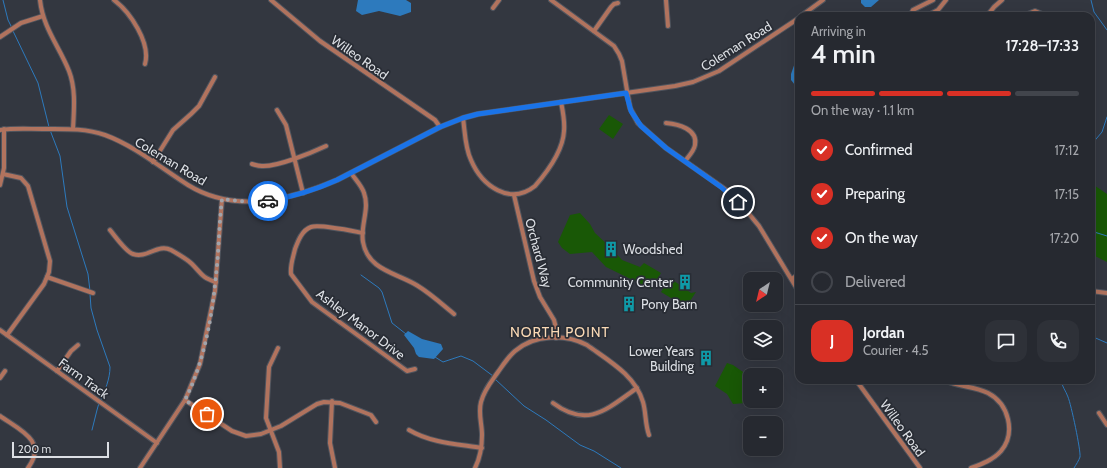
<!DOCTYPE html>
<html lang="en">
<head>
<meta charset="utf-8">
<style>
	body { margin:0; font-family:Cabin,sans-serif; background:#2e3138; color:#f1f3f6; height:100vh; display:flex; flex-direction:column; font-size:15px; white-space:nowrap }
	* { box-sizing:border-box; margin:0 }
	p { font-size:13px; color:#a4a6ab }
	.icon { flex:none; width:22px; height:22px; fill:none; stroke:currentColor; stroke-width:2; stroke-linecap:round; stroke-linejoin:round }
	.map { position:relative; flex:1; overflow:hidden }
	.details { position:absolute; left:795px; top:12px; width:300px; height:372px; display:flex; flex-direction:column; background:#262930; border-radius:12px; box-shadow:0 4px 16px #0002,0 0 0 1px #42454c }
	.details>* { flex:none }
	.needle { width:26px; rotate:215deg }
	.buttons { position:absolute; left:743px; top:272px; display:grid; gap:8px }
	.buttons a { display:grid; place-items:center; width:40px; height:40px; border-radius:8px; background:#262930; box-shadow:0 4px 16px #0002,0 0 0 1px #42454c; font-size:20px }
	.scale { position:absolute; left:12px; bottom:10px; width:97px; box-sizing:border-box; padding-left:4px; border:2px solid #dcdfe4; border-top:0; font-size:11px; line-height:14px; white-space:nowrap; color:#dcdfe4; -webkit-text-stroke:3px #292d35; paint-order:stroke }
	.pin { position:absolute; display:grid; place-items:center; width:34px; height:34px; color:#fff; margin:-17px; border:2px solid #fff; border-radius:50%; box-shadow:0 1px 4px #0007 }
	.courier { position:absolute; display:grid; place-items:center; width:40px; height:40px; margin:-20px; border:3px solid #1a73e8; border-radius:50%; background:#fff; color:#222; box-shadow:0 1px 5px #0007 }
	.overview em { font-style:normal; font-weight:600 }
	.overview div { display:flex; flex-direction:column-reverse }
	.overview { display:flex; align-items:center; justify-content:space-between; height:68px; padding:0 16px }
	h1 { font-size:26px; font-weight:600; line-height:30px }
	.bar { display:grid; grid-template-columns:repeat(4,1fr); gap:6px 4px; align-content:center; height:48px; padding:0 16px }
	.bar i { height:5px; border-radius:3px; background:#42454c }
	.bar .current { background:#d93025 }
	.bar p { grid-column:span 4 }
	.line { display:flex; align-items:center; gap:10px; padding:0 16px; border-top:1px solid #42454c }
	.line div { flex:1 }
	.round { display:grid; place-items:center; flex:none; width:42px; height:42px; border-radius:12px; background:#2e3138 }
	ol { padding:0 16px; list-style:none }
	li { display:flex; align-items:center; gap:12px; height:44px }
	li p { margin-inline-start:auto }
	li .icon { padding:4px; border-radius:50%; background:#d93025; color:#fff; stroke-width:4 }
	li:last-child { color:#a4a6ab }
	li i { width:22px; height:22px; border:2px solid #42454c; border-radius:50% }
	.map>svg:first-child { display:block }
	.green { fill:#195806 }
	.water { fill:#2d7abd }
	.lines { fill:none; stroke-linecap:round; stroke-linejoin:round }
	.stream { stroke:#2d7abd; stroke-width:1 }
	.minor-casing { stroke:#51555e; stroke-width:6 }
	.minor { stroke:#b1735e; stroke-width:4 }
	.done { stroke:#a1a4ab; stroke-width:4; stroke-dasharray:0 7.2 }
	.route { stroke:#1a73e8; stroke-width:5 }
	.labels { text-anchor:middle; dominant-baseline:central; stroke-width:3.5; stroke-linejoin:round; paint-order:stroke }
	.street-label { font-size:13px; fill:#dcdfe4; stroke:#292d35 }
	.poi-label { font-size:13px; fill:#dcdfe4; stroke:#292d35; text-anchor:start }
	.neighbourhood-label { font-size:14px; letter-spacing:1px; fill:#fad9b5; stroke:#292d35 }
</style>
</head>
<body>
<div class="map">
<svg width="1107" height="468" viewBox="0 0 1107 468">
	<rect width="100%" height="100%" fill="#333740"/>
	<g class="green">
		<polygon points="609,115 623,124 613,139 599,129"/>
		<polygon points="1091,183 1107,194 1107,262 1091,254"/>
		<polygon points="580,213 590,224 595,233 609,246 622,260 640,267 644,263 661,273 651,289 606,267 592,252 570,254 562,248 558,242 570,215"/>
		<polygon points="670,278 691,293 696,292 686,307 661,292"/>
		<polygon points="727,363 733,365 743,372 747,371 747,379 750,381 750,401 752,401 746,403 733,404 727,394 715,386"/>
	</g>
	<g class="water">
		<polygon points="358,0 406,0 411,3 411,12 400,16 379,11 362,15 356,11"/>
		<polygon points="861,0 879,0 871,7 865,7 861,3"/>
		<polygon points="799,51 799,83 795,85 791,80 791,74"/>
		<polygon points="408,331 422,339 441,344 443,349 434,359 419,357 416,354 414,348 404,335"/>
	</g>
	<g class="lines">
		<g class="stream">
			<polyline points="3,0 8,20 12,28"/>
			<polyline points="1091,0 1094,12 1107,30"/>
			<polyline points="13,31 38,83 49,127"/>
			<polyline points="50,130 60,156 67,207 88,274 90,291"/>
			<polyline points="1091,145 1102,132 1107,117"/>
			<polyline points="1091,231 1107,236"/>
			<polyline points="361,275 379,288 382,292 392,323 406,334"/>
			<path d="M90,294L91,308L97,330L110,367C110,379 105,390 101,400"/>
			<polyline points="1091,336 1107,343"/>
			<polyline points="435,357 443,362 461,356 473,361 493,376"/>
			<polyline points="495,379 524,406 546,420 580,445 594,451 621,468"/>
			<path d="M1061,380C1062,387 1066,391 1068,397C1071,404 1081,451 1080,457C1079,460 1076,465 1074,468"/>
			<polyline points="92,430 97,410 99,403"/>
		</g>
		<g class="minor-casing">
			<g id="minor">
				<path d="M40,0C43,28 59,46 69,71C76,89 74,109 73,129"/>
				<path d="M114,0C130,12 151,43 145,64"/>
				<polyline points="271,0 320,41 435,120 440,127"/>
				<polyline points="551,0 614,46 619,54 622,61 630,108 638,123 666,148 726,190 745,209 759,226 799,292"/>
				<polyline points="666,0 668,26"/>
				<polyline points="493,8 499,0"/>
				<polyline points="801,16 823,0"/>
				<polyline points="910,16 913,10 933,0"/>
				<polyline points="927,16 938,10 946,0"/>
				<polyline points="987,16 994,7 1002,0"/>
				<polyline points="1023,16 1035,11 1042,14 1042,16"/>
				<polyline points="594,31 611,7 614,4 618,3"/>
				<polyline points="0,37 21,23 43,16"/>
				<polyline points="277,110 286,125 303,193"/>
				<path d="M463,118C465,132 465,148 471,160C482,186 510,206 535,186C548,171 563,151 564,131C565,121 563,112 561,102"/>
				<path d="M666,123C678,124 698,129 695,145C694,151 689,156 685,161"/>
				<path d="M0,130C14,128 28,129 42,129C64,129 85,128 105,135C135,146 161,168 188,185C235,214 290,200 337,180L440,127L463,118L478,114L675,86L693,82L719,71L799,18"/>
				<polyline points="153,162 173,130 191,114 199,106 215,77"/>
				<path d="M252,164C255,165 259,166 262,166C277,167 311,153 326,146"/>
				<path d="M351,173C355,179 362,186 364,193C370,209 360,226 363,242C368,271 398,273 418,286C431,294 443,305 454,314"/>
				<polyline points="3,174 21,178 28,186 50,261 49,272 44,284 7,335"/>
				<polyline points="0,185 4,168 4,129"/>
				<polyline points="514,195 534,281 540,297 554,320 556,328 556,338"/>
				<path d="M110,230C115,236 126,252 133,254C147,259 158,243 171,250C178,254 187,259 192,264C202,274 201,277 216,282"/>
				<path d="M363,233C352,231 320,224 311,227C302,230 298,241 295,249C293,258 290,265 291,274L312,302L407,371L415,369"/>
				<polyline points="47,277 93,293"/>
				<polyline points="792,279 799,274"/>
				<polyline points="1091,291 1107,293"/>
				<polyline points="0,330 157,443"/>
				<polyline points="278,348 269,367 266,418 279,452 280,468"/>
				<polyline points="57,371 71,351 78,345"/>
				<polyline points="0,378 5,371"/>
				<polyline points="856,380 920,468"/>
				<path d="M944,380C958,387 974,386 988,393C1009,404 1016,433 1001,451C993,460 982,464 971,468"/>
				<polyline points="185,400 232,431 246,436 261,434 281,426 317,404 324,402 340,403 371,415 376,422"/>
				<polyline points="332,401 330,443 335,468"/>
				<path d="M553,403C588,429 607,409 637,388"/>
				<polyline points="1099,413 1107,425"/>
				<path d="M0,416C20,430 48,441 28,468"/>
				<path d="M409,430C431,443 457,444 482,448"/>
				<polyline points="140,468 185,400 200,364 215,291 222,199"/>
				<path d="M475,468C480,458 482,447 482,435C482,424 478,413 481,402C484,390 491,382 498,372C503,365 508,357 515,351C535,334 565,334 587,345C609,361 635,375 643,402C646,412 645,424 649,435"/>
			</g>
		</g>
		<use href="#minor" class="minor"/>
	</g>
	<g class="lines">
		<path class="done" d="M207,414L185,400C204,362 212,318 216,275C219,250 219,224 222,199L249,202L268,201"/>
		<path class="route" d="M268,201C292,197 315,190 337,180L440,127L463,118L478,114L626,93L631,111L641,126L666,148L721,187L738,202"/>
	</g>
	<defs>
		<g id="building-bare" transform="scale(1.2)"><path d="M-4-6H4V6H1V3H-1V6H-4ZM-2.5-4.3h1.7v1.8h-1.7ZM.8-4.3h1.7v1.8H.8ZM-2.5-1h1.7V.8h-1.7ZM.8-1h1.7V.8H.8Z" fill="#0f9aa8" stroke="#292d35" stroke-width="2.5" paint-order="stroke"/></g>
	</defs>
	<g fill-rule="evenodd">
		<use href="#building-bare" x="611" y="249"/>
		<use href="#building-bare" x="685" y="282"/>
		<use href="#building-bare" x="629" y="304"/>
		<use href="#building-bare" x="706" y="358"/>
	</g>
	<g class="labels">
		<g class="street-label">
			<text transform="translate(736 46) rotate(-32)">Coleman Road</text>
			<text transform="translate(360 57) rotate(35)">Willeo Road</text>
			<text transform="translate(171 161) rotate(31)">Coleman Road</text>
			<text transform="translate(539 253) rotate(75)">Orchard Way</text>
			<text transform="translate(361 324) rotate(37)">Ashley Manor Drive</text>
			<text transform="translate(84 378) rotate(36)">Farm Track</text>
			<text transform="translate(903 428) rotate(54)">Willeo Road</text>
		</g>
		<g class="poi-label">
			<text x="623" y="249">Woodshed</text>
			<text x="673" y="282" text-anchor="end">Community Center</text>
			<text x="641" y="304">Pony Barn</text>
			<text x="694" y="351" text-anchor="end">Lower Years<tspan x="694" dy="15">Building</tspan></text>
		</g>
		<g class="neighbourhood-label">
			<text x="560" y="332">NORTH POINT</text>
		</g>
	</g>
</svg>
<div class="buttons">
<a><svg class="needle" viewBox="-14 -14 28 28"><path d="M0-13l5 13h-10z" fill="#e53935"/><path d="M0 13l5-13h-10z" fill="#a4a6ab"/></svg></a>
<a><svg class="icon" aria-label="layers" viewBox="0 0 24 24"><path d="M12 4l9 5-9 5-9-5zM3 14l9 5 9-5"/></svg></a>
<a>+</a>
<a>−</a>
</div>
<div class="scale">200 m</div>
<div class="pin" style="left:207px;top:414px;background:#ea580c"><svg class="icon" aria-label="bag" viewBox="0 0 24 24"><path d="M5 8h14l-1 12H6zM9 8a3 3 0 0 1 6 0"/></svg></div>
<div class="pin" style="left:738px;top:202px;background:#1f2937"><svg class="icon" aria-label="home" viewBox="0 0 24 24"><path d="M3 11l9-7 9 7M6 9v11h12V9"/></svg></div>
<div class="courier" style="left:268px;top:201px"><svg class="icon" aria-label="car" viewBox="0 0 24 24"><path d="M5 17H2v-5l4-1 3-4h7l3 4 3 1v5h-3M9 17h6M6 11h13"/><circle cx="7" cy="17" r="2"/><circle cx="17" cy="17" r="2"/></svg></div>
<section class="details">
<div class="overview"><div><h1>4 min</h1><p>Arriving in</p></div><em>17:28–17:33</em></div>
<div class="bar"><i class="current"></i><i class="current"></i><i class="current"></i><i></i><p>On the way · 1.1 km</p></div>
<ol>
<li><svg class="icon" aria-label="check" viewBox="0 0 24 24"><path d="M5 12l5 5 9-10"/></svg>Confirmed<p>17:12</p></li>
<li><svg class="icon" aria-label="check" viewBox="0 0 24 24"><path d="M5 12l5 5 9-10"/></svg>Preparing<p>17:15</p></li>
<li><svg class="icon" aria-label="check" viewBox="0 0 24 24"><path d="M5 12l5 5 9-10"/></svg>On the way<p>17:20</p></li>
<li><i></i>Delivered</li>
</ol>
<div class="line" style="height:72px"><b class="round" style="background:#d93025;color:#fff">J</b><div><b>Jordan</b><p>Courier · 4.5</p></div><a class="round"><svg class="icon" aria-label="chat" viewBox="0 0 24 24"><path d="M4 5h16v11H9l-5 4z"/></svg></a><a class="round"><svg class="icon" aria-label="phone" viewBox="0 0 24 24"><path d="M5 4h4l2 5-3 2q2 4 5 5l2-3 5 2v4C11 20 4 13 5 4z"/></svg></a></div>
</section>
</div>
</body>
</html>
